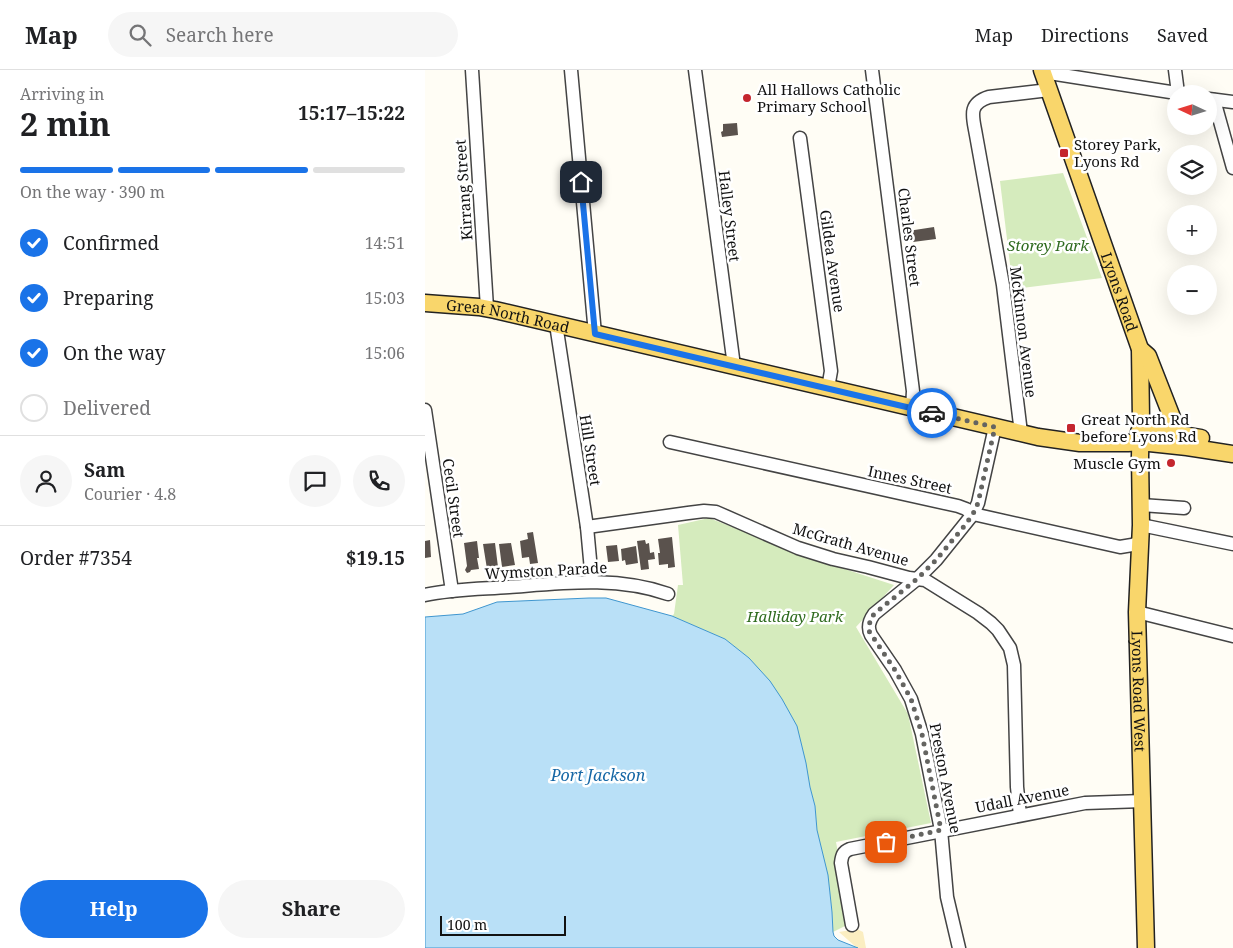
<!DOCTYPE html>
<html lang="en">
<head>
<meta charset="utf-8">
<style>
	body { margin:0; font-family:"Noto Serif",serif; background:#f6f6f6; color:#202124; height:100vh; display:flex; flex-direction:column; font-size:19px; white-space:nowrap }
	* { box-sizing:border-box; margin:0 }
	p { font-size:16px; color:#757577 }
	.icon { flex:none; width:28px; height:28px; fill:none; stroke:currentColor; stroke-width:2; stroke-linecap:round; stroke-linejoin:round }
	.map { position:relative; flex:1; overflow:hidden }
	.sheet { display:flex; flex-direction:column; background:#fff; width:425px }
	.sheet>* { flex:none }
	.needle { width:32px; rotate:274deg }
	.tools { position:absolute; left:742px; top:15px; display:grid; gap:10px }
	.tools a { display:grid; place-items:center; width:50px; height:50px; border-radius:50%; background:#fff; box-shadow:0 5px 20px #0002; font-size:25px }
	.scale { position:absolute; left:15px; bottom:12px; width:126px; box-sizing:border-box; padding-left:5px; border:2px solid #111; border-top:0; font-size:14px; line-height:18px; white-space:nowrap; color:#111; -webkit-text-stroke:4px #fff; paint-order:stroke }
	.pin { position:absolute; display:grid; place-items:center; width:42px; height:42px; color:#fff; margin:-21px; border-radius:10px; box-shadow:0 2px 8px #0006 }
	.courier { position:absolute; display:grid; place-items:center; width:50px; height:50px; margin:-25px; border:4px solid #1a73e8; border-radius:50%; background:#fff; color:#222; box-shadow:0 1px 6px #0007 }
	.overview em { font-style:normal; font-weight:700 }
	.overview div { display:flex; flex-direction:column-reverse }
	.overview { display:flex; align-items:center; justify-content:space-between; height:85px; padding:0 20px }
	h1 { font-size:32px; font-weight:700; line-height:38px }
	.bar { display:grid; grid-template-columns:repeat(4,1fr); gap:8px 5px; align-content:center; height:60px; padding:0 20px }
	.bar i { height:6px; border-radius:4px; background:#e0e0e0 }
	.bar .on { background:#1a73e8 }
	.bar p { grid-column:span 4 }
	.line { display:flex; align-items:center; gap:12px; padding:0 20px; border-top:1px solid #e0e0e0 }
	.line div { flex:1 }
	.round { display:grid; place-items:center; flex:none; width:52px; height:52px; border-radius:26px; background:#f6f6f6 }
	ol { padding:0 20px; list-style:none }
	li { display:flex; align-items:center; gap:15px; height:55px }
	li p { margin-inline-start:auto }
	li .icon { padding:5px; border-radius:50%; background:#1a73e8; color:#fff; stroke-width:4 }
	li:last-child { color:#757577 }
	li i { width:28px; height:28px; border:2px solid #e0e0e0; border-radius:50% }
	.button { display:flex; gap:10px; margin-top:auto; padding:10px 20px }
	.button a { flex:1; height:58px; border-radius:30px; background:#1a73e8; color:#fff; font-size:20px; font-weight:700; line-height:58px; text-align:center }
	.button a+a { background:#f6f6f6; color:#202124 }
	header { display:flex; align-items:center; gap:30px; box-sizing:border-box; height:70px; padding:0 25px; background:#fff; border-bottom:1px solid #e0e0e0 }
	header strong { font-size:24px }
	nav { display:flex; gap:28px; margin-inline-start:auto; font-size:18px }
	.search { width:350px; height:45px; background:#f6f6f6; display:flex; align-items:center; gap:12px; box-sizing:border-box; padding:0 18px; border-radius:28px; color:#757577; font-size:19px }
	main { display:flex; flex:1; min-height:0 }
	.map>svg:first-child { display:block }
	.green { fill:#d5ebbd }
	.sand { fill:#fbeec1 }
	.water { fill:#b9e0f7; stroke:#3f96cf }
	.building { fill:#5a524d }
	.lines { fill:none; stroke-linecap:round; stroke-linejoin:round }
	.minor-casing { stroke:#444; stroke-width:15 }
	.major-casing { stroke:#222; stroke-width:19 }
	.minor { stroke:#fff; stroke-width:12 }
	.major { stroke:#f9d66b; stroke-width:16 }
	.done { stroke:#646461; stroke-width:5; stroke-dasharray:0 9 }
	.route { stroke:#1a73e8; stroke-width:6 }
	.poi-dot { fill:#c4262e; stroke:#fff; stroke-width:2 }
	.labels { text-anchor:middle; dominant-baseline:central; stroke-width:5; stroke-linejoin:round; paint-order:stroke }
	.poi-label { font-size:15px; fill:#111; stroke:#fff; text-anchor:start }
	.street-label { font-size:15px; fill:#111; stroke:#fff }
	.park-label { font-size:15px; font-style:italic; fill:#2f6b1f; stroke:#fff }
	.water-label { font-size:16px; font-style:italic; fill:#1768a6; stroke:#fff }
</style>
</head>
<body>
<header>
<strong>Map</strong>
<div class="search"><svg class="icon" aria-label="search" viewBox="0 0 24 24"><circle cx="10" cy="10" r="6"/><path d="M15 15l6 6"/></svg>Search here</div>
<nav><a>Map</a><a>Directions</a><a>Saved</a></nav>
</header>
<main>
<section class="sheet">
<div class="overview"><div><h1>2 min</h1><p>Arriving in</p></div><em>15:17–15:22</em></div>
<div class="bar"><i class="on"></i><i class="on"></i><i class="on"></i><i></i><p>On the way · 390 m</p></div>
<ol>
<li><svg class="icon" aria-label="check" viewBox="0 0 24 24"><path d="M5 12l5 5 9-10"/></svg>Confirmed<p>14:51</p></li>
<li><svg class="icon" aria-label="check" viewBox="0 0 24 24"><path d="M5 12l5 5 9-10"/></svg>Preparing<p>15:03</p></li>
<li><svg class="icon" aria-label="check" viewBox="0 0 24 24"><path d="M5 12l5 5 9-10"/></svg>On the way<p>15:06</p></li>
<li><i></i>Delivered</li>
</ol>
<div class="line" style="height:90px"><a class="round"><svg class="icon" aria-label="person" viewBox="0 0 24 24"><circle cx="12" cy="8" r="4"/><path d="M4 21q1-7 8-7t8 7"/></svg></a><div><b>Sam</b><p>Courier · 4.8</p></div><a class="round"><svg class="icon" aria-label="chat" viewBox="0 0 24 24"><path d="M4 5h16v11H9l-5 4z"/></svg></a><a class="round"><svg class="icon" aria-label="phone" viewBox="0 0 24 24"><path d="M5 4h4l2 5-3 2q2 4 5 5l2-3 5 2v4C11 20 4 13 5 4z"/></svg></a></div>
<div class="line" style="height:65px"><div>Order #7354</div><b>$19.15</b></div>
<div class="button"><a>Help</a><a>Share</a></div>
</section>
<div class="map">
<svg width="808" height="878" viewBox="0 0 808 878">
	<rect width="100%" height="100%" fill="#fffdf5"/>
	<g class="green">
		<polygon points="638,103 677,208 588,219 575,111"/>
		<polygon points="284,448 401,493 469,515 431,557 483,644 506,753 411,772 426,853 408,862 407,842 404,815 392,760 390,736 385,717 324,588 300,569 247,546 249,544 253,515 258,515 253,455"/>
	</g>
	<polygon class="sand" points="432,859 438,862 441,878 433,878 431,877 414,862"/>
	<polygon class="water" points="164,528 181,528 247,546 300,569 324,588 345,611 357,629 372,656 381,693 385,717 390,736 392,760 403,805 407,842 408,862 409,866 413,870 433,878 0,878 0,547 38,544 72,532"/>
	<g class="building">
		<polygon points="312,53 313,65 297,67 296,62 298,61 298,54"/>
		<polygon points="509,157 511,169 488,172 488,167 484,168 483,161"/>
		<polygon points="108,462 113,493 105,494 104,487 97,488 95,471 103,469 102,463"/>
		<polygon points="247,467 250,497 243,498 243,494 234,495 233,483 235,483 233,469"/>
		<polygon points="5,470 6,487 0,488 0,471"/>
		<polygon points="220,470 221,474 224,473 225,483 229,482 230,489 223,490 224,499 216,500 212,471"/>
		<polygon points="52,471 54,488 52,488 54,499 46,500 45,502 42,503 40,500 42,496 39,473"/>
		<polygon points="70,473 73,497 62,499 58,474"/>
		<polygon points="86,473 90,495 77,497 74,474"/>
		<polygon points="192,475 194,491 183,492 181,476"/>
		<polygon points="211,476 213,493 201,495 200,490 197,491 196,479"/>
	</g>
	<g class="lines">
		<g class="minor-casing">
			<g id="minor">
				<polyline points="47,0 62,238"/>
				<polyline points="146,0 170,264"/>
				<polyline points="270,0 309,296"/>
				<polyline points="447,0 488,321 487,338"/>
				<polyline points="750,0 753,23"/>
				<polyline points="618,2 758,24"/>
				<polyline points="784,29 808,32"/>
				<polyline points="789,30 808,98"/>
				<polyline points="375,68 406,301 403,318"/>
				<polyline points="131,254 162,457 167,511"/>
				<polyline points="0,340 27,521"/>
				<path d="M596,363L578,215L551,65C548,47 542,34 564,27L624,20"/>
				<polyline points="245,372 533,436 541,439 548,444 695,477 707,475 716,472"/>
				<polyline points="716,435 759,438"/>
				<polyline points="716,455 808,474"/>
				<polyline points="162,457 263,443 279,441 291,442 373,478 408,489 443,497 484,508 500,510 553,543 566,553 573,560 585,578 589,595 592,717 595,745"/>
				<path d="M0,525C27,519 56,519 84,517C137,513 191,506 243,524"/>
				<polyline points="712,542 808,566"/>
				<path d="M427,855L416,793C417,785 418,782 425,779L660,733L718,731"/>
				<path d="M534,878L522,827L516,760L497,664L486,629L470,600L446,565C442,557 444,551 449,544L492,509L511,490L548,444L553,433L570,357"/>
			</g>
		</g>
		<g class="major-casing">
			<g id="major">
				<path id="s1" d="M617,0L715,279L716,350L715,386L716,455L712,542L721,878"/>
				<path id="s2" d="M0,233L54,237L70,240L613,367L655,373H703L715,372L762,377L808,384"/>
				<polyline points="715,279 723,286 748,350 756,365"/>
				<polyline points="714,362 746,363 776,368"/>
			</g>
		</g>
		<use href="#minor" class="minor"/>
		<use href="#major" class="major"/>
	</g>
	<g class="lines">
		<polyline class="done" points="461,772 516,760 497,664 486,629 470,600 444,561 445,550 449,544 492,509 511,490 541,454 548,444 553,433 570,357 507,343"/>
		<polyline class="route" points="156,112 170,264 507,343"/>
	</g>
	<g class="poi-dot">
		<circle cx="322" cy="28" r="5"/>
		<rect x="634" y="78" width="10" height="10" rx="2.5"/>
		<rect x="641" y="353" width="10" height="10" rx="2.5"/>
		<circle cx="746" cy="393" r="5"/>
	</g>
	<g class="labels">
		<g class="poi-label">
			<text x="332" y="19">All Hallows Catholic<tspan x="332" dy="17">Primary School</tspan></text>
			<text x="649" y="74">Storey Park,<tspan x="649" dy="17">Lyons Rd</tspan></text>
			<text x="656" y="349">Great North Rd<tspan x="656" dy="17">before Lyons Rd</tspan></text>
			<text x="736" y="393" text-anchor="end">Muscle Gym</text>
		</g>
		<g class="street-label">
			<text transform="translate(38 120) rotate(-94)">Kirrang Street</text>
			<text transform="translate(305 146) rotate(83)">Halley Street</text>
			<text transform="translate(485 167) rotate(83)">Charles Street</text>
			<text transform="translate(408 191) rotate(82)">Gildea Avenue</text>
			<text stroke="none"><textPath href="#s1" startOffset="235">Lyons Road</textPath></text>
			<text stroke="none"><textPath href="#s2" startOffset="84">Great North Road</textPath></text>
			<text transform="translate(599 262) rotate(83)">McKinnon Avenue</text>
			<text transform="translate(166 380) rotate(81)">Hill Street</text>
			<text transform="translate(485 409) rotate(12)">Innes Street</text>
			<text transform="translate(29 428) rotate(82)">Cecil Street</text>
			<text transform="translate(426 474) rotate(16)">McGrath Avenue</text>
			<text transform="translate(121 500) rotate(-3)">Wymston Parade</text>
			<text stroke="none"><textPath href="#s1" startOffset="638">Lyons Road West</textPath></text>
			<text transform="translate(521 708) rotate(79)">Preston Avenue</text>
			<text transform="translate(597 728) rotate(-11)">Udall Avenue</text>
		</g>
		<g class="park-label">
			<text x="623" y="175">Storey Park</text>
			<text x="370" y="546">Halliday Park</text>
		</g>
		<g class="water-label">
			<text x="173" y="705">Port Jackson</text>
		</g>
	</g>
</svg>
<div class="tools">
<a><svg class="needle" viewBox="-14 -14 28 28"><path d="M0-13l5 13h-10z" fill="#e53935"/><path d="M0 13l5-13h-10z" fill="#757577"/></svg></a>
<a><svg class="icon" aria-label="layers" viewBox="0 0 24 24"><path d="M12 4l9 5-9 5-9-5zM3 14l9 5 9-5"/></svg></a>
<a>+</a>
<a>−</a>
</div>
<div class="scale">100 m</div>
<div class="pin" style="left:461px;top:772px;background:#ea580c"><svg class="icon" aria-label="bag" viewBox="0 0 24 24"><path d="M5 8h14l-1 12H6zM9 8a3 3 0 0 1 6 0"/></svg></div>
<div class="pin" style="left:156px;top:112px;background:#1f2937"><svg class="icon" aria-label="home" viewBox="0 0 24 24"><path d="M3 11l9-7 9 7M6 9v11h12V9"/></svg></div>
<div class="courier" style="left:507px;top:343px"><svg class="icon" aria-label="car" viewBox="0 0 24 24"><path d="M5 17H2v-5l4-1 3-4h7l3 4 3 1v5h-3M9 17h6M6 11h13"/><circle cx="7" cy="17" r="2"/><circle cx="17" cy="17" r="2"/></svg></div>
</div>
</main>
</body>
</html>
